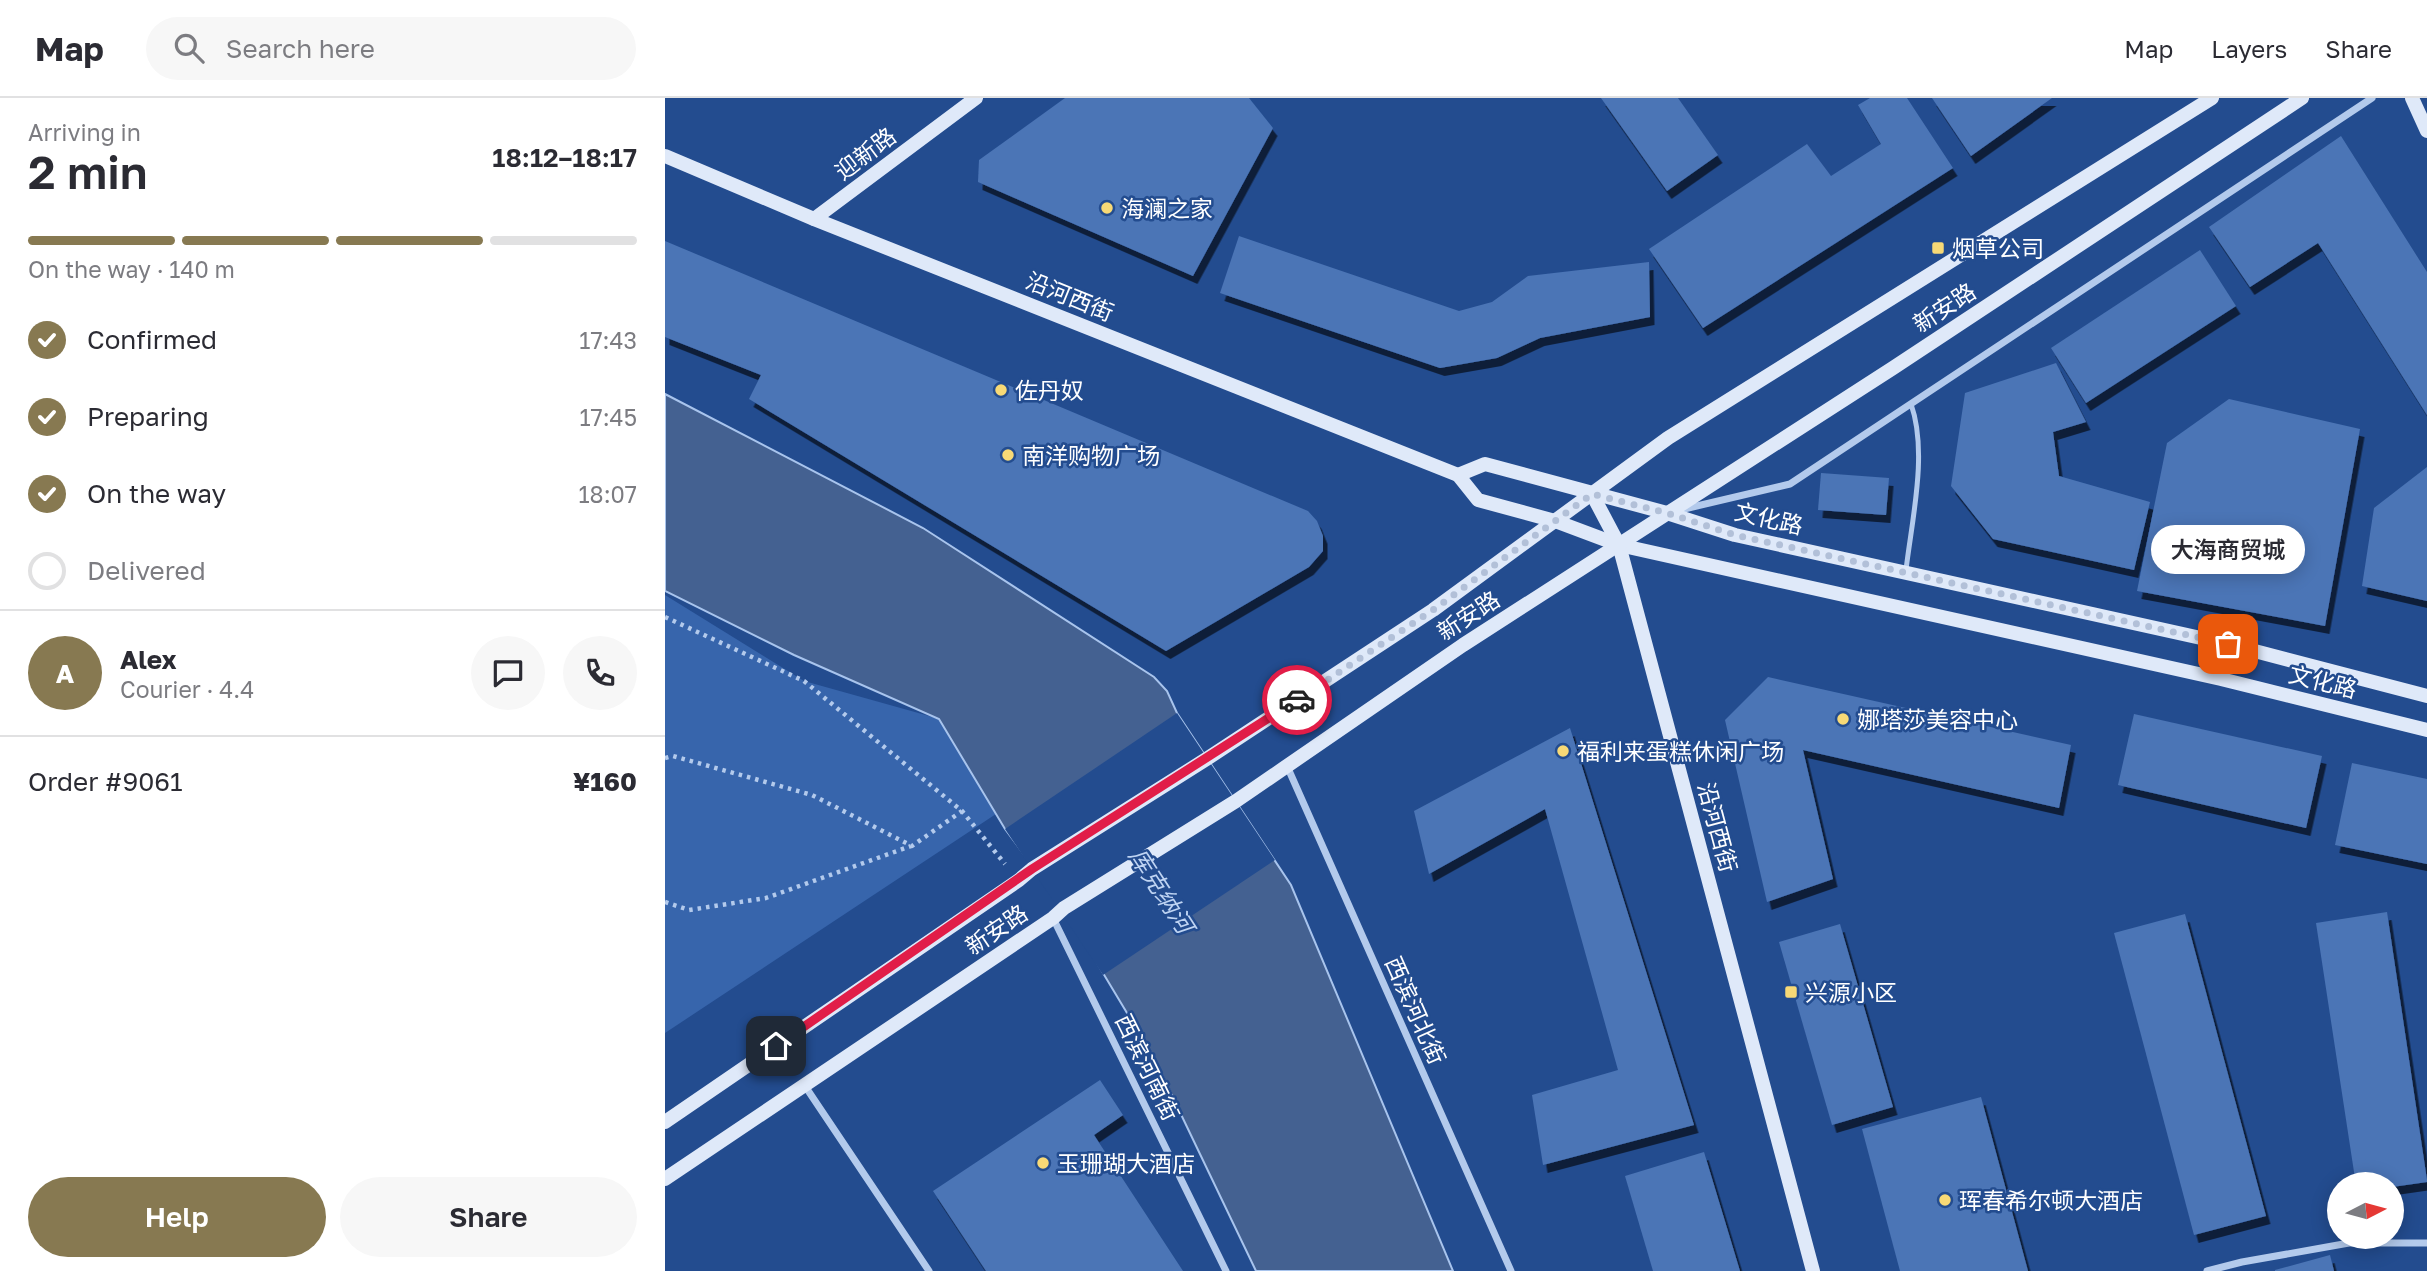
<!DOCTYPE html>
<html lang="en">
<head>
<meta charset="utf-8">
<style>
	body { margin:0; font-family:"Golos Text","Noto Sans SC",sans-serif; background:#f7f7f7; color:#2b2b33; height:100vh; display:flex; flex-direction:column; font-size:26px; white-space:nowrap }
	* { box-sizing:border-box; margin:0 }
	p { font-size:23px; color:#7c7c81 }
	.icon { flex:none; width:38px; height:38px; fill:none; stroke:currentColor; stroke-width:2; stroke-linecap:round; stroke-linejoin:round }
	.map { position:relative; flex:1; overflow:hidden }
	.side { display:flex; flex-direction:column; background:#fff; width:665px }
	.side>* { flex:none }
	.needle { width:46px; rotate:84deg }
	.tools { position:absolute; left:1662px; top:1074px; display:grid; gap:14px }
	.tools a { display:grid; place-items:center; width:77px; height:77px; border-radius:50%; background:#fff; box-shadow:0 4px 18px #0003; font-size:35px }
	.pin { position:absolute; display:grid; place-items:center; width:60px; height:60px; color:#fff; margin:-30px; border-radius:14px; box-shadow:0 4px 10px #0006 }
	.courier { position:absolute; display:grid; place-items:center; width:70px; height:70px; margin:-35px; border:5px solid #e11d48; border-radius:50%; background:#fff; color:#222; box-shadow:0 2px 9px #0007 }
	.bubble { position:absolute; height:49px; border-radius:24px; background:#fff; box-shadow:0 4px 18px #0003; font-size:23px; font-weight:600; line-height:49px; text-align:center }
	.head em { font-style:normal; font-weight:600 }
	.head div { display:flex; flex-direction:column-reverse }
	.head { display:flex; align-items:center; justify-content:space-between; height:119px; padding:0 28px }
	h1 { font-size:46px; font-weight:600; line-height:52px }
	.bar { display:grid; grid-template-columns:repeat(4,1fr); gap:10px 7px; align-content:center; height:84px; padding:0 28px }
	.bar i { height:9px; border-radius:5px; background:#e1e1e2 }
	.bar .active { background:#877951 }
	.bar p { grid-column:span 4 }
	.line { display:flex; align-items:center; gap:18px; padding:0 28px; border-top:2px solid #e1e1e2 }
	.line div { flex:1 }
	.round { display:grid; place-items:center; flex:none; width:74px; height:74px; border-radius:37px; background:#f7f7f7 }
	ol { padding:0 28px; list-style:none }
	li { display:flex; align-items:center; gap:21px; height:77px }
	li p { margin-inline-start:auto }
	li .icon { padding:7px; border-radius:50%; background:#877951; color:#fff; stroke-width:4 }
	li:last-child { color:#7c7c81 }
	li i { width:38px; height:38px; border:4px solid #e1e1e2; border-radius:50% }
	.cta { display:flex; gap:14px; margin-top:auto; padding:14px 28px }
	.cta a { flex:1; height:80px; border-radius:42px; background:#877951; color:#fff; font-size:28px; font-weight:600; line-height:80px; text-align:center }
	.cta a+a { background:#f7f7f7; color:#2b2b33 }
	header { display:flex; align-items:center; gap:42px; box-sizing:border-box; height:98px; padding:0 35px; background:#fff; border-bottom:2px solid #e1e1e2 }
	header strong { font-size:33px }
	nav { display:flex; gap:38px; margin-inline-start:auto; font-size:24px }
	.search { width:490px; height:63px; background:#f7f7f7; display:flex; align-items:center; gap:18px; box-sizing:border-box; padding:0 24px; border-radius:38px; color:#7c7c81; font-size:26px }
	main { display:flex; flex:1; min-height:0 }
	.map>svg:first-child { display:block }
	.green { fill:#3765ac }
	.water { fill:#446191; stroke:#a8c4ed; stroke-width:2 }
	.pier { fill:#234c8f }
	.building { fill:#4b75b6; filter:url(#shadow) }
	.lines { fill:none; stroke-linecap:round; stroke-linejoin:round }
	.path { stroke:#b3caec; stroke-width:4.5; stroke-dasharray:3.5 5; stroke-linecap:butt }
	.lane { stroke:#b3caec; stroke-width:5 }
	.street { stroke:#b3caec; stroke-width:7 }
	.secondary { stroke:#dfe9f9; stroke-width:14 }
	.done { stroke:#b2c0d8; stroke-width:7; stroke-dasharray:0 12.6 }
	.route { stroke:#e11d48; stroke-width:9 }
	.poi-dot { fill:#f7d976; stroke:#234c8f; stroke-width:2.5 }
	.labels { text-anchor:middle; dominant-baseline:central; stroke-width:5; stroke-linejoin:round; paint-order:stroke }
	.street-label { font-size:23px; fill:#fff; stroke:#234c8f }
	.poi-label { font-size:23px; fill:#fff; stroke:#234c8f; text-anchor:start }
	.water-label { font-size:24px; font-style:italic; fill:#bfd4f3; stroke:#234c8f }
</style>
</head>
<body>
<header>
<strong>Map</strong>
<div class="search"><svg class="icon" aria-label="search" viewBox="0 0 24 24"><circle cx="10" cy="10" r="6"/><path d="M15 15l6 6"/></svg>Search here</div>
<nav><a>Map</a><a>Layers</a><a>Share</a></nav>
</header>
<main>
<section class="side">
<div class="head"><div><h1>2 min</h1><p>Arriving in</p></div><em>18:12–18:17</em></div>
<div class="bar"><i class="active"></i><i class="active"></i><i class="active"></i><i></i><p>On the way · 140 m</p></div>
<ol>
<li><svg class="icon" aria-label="check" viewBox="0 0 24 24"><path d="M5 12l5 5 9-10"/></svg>Confirmed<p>17:43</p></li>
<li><svg class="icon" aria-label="check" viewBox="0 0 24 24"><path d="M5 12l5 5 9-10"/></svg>Preparing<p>17:45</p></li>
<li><svg class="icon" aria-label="check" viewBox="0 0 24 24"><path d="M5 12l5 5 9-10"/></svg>On the way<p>18:07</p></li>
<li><i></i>Delivered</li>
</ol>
<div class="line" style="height:126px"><b class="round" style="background:#877951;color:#fff">A</b><div><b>Alex</b><p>Courier · 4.4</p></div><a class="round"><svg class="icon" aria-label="chat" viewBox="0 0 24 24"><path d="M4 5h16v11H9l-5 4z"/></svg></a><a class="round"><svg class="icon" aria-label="phone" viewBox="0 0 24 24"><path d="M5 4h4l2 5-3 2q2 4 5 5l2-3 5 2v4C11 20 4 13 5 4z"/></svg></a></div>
<div class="line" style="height:91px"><div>Order #9061</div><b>¥160</b></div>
<div class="cta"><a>Help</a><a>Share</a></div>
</section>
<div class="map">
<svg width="1762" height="1173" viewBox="0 0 1762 1173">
	<defs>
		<filter id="shadow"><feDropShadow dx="4.5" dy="8" stdDeviation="0" flood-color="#0009"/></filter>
	</defs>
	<rect width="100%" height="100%" fill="#234c8f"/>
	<polygon class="green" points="0,497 139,583 307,630 334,714 0,935"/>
	<polygon class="water" points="0,296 258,430 489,579 502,593 512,615 626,787 788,1173 591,1173 489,960 399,810 340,731 274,621 129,557 0,493"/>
	<polygon class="pier" points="512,615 610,762 438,877 340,731"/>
	<g class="building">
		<polygon points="400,0 584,0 608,30 528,178 313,84 314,62"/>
		<polygon points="936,0 1013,0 1053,57 1002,93"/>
		<polygon points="1205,0 1242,0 1288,70 1038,230 984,151 1142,46 1166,78 1216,46 1193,7"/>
		<polygon points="1267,0 1387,0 1306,58"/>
		<polygon points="1676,38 1762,174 1762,317 1653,145 1585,189 1544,129"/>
		<polygon points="574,138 794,213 827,204 863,178 984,164 985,219 875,240 832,260 775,270 555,195"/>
		<polygon points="0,143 643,413 652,423 658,438 658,453 644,469 501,553 84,301 96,277 0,239"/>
		<polygon points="1535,152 1571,208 1421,305 1386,250"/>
		<polygon points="1391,265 1421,324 1388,334 1394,378 1485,404 1469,472 1328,441 1286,388 1300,295"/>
		<polygon points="1564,301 1695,331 1660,528 1472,493 1502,345"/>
		<polygon points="1762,369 1762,503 1697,488 1709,410"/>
		<polygon points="1156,375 1224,380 1221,417 1153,412"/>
		<polygon points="1103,579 1406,647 1394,710 1138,652 1168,781 1102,804 1060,622"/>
		<polygon points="1469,616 1657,658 1641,730 1453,687"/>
		<polygon points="905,630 1029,1027 878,1067 867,997 953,972 880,711 764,776 749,713"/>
		<polygon points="1687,665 1762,681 1762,766 1670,747"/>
		<polygon points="1722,814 1762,1082 1762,1084 1727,1089 1727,1087 1691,1087 1651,825"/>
		<polygon points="1520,816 1601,1118 1529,1137 1449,835"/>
		<polygon points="1175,826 1228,1009 1167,1027 1114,844"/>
		<polygon points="435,982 458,1017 429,1037 518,1173 321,1173 268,1093"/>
		<polygon points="1316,999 1363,1173 1235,1173 1197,1031"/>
		<polygon points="1039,1054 1075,1173 988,1173 960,1078"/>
		<polygon points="1665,1157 1669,1173 1610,1173 1610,1172"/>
	</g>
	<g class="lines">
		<g class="path">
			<polyline points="0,519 139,583 297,713 340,766"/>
			<polyline points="0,660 8,658 147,697 247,748 297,713"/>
			<polyline points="0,804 24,812 101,800 246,748"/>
		</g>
		<path class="lane" d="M1241,472C1247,421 1263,354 1246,306"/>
		<g class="street">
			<polyline points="1015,412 1125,386 1707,0"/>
			<polyline points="622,668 846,1173"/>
			<polyline points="388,820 561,1173"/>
			<polyline points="140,988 264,1173"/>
			<polyline points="1542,1173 1577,1164 1684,1145 1762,1145"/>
		</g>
		<g class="secondary">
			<polyline points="1747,0 1762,33"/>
			<polyline points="0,58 149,121 793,377 813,402 890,423 954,447 1556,581 1762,632"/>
			<polyline points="149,121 311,0"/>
			<polyline points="793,377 820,366 1002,415 1070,437 1563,546 1762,598"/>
			<polyline points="927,396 954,447 1148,1173"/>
			<polyline points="0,1024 354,782 367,771 543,660 768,512 1003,340 1547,0"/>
			<polyline points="0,1081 388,820 399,810 571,703 798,547 1228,270 1637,0"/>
		</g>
	</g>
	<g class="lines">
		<polyline class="done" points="632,602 768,512 927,396 1002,415 1070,437 1563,546"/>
		<polyline class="route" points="111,948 367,771 632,602"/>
	</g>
	<g class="poi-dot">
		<circle cx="442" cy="110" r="7"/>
		<rect x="1266" y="143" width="14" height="14" rx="3.5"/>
		<circle cx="336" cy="292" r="7"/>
		<circle cx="343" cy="357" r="7"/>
		<circle cx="1178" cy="621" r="7"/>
		<circle cx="898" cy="653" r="7"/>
		<rect x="1119" y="887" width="14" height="14" rx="3.5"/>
		<circle cx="378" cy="1065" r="7"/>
		<circle cx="1280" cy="1102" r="7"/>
	</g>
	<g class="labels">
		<g class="street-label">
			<text transform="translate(200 55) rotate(-37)">迎新路</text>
			<text transform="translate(405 198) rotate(22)">沿河西街</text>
			<text transform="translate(1279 209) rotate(-33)">新安路</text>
			<text transform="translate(1104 420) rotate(13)">文化路</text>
			<text transform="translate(803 517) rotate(-33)">新安路</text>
			<text transform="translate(1658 583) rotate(14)">文化路</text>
			<text transform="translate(1053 729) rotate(75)">沿河西街</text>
			<text transform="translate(331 831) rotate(-34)">新安路</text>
			<text transform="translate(751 912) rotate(66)">西滨河北街</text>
			<text transform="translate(483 969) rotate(64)">西滨河南街</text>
		</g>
		<g class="poi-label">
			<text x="456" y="110">海澜之家</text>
			<text x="1287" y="150">烟草公司</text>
			<text x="350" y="292">佐丹奴</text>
			<text x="357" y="357">南洋购物广场</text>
			<text x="1192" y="621">娜塔莎美容中心</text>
			<text x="912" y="653">福利来蛋糕休闲广场</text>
			<text x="1140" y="894">兴源小区</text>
			<text x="392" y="1065">玉珊瑚大酒店</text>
			<text x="1294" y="1102">珲春希尔顿大酒店</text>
		</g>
		<g class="water-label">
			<text transform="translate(497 792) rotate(57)">库克纳河</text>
		</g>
	</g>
</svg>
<div class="tools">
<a><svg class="needle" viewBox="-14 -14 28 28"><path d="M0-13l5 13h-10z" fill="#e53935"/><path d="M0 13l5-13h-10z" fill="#7c7c81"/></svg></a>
</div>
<div class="pin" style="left:1563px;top:546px;background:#ea580c"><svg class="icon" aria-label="bag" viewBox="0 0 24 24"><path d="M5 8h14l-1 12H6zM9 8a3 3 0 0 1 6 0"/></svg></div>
<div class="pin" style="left:111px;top:948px;background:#1f2937"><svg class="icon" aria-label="home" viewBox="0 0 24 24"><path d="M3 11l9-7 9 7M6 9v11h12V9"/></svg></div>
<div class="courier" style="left:632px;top:602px"><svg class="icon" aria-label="car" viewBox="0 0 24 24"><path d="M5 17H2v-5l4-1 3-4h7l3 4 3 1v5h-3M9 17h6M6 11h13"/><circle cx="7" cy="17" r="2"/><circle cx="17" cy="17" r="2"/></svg></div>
<div class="bubble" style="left:1486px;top:427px;width:154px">大海商贸城</div>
</div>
</main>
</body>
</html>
